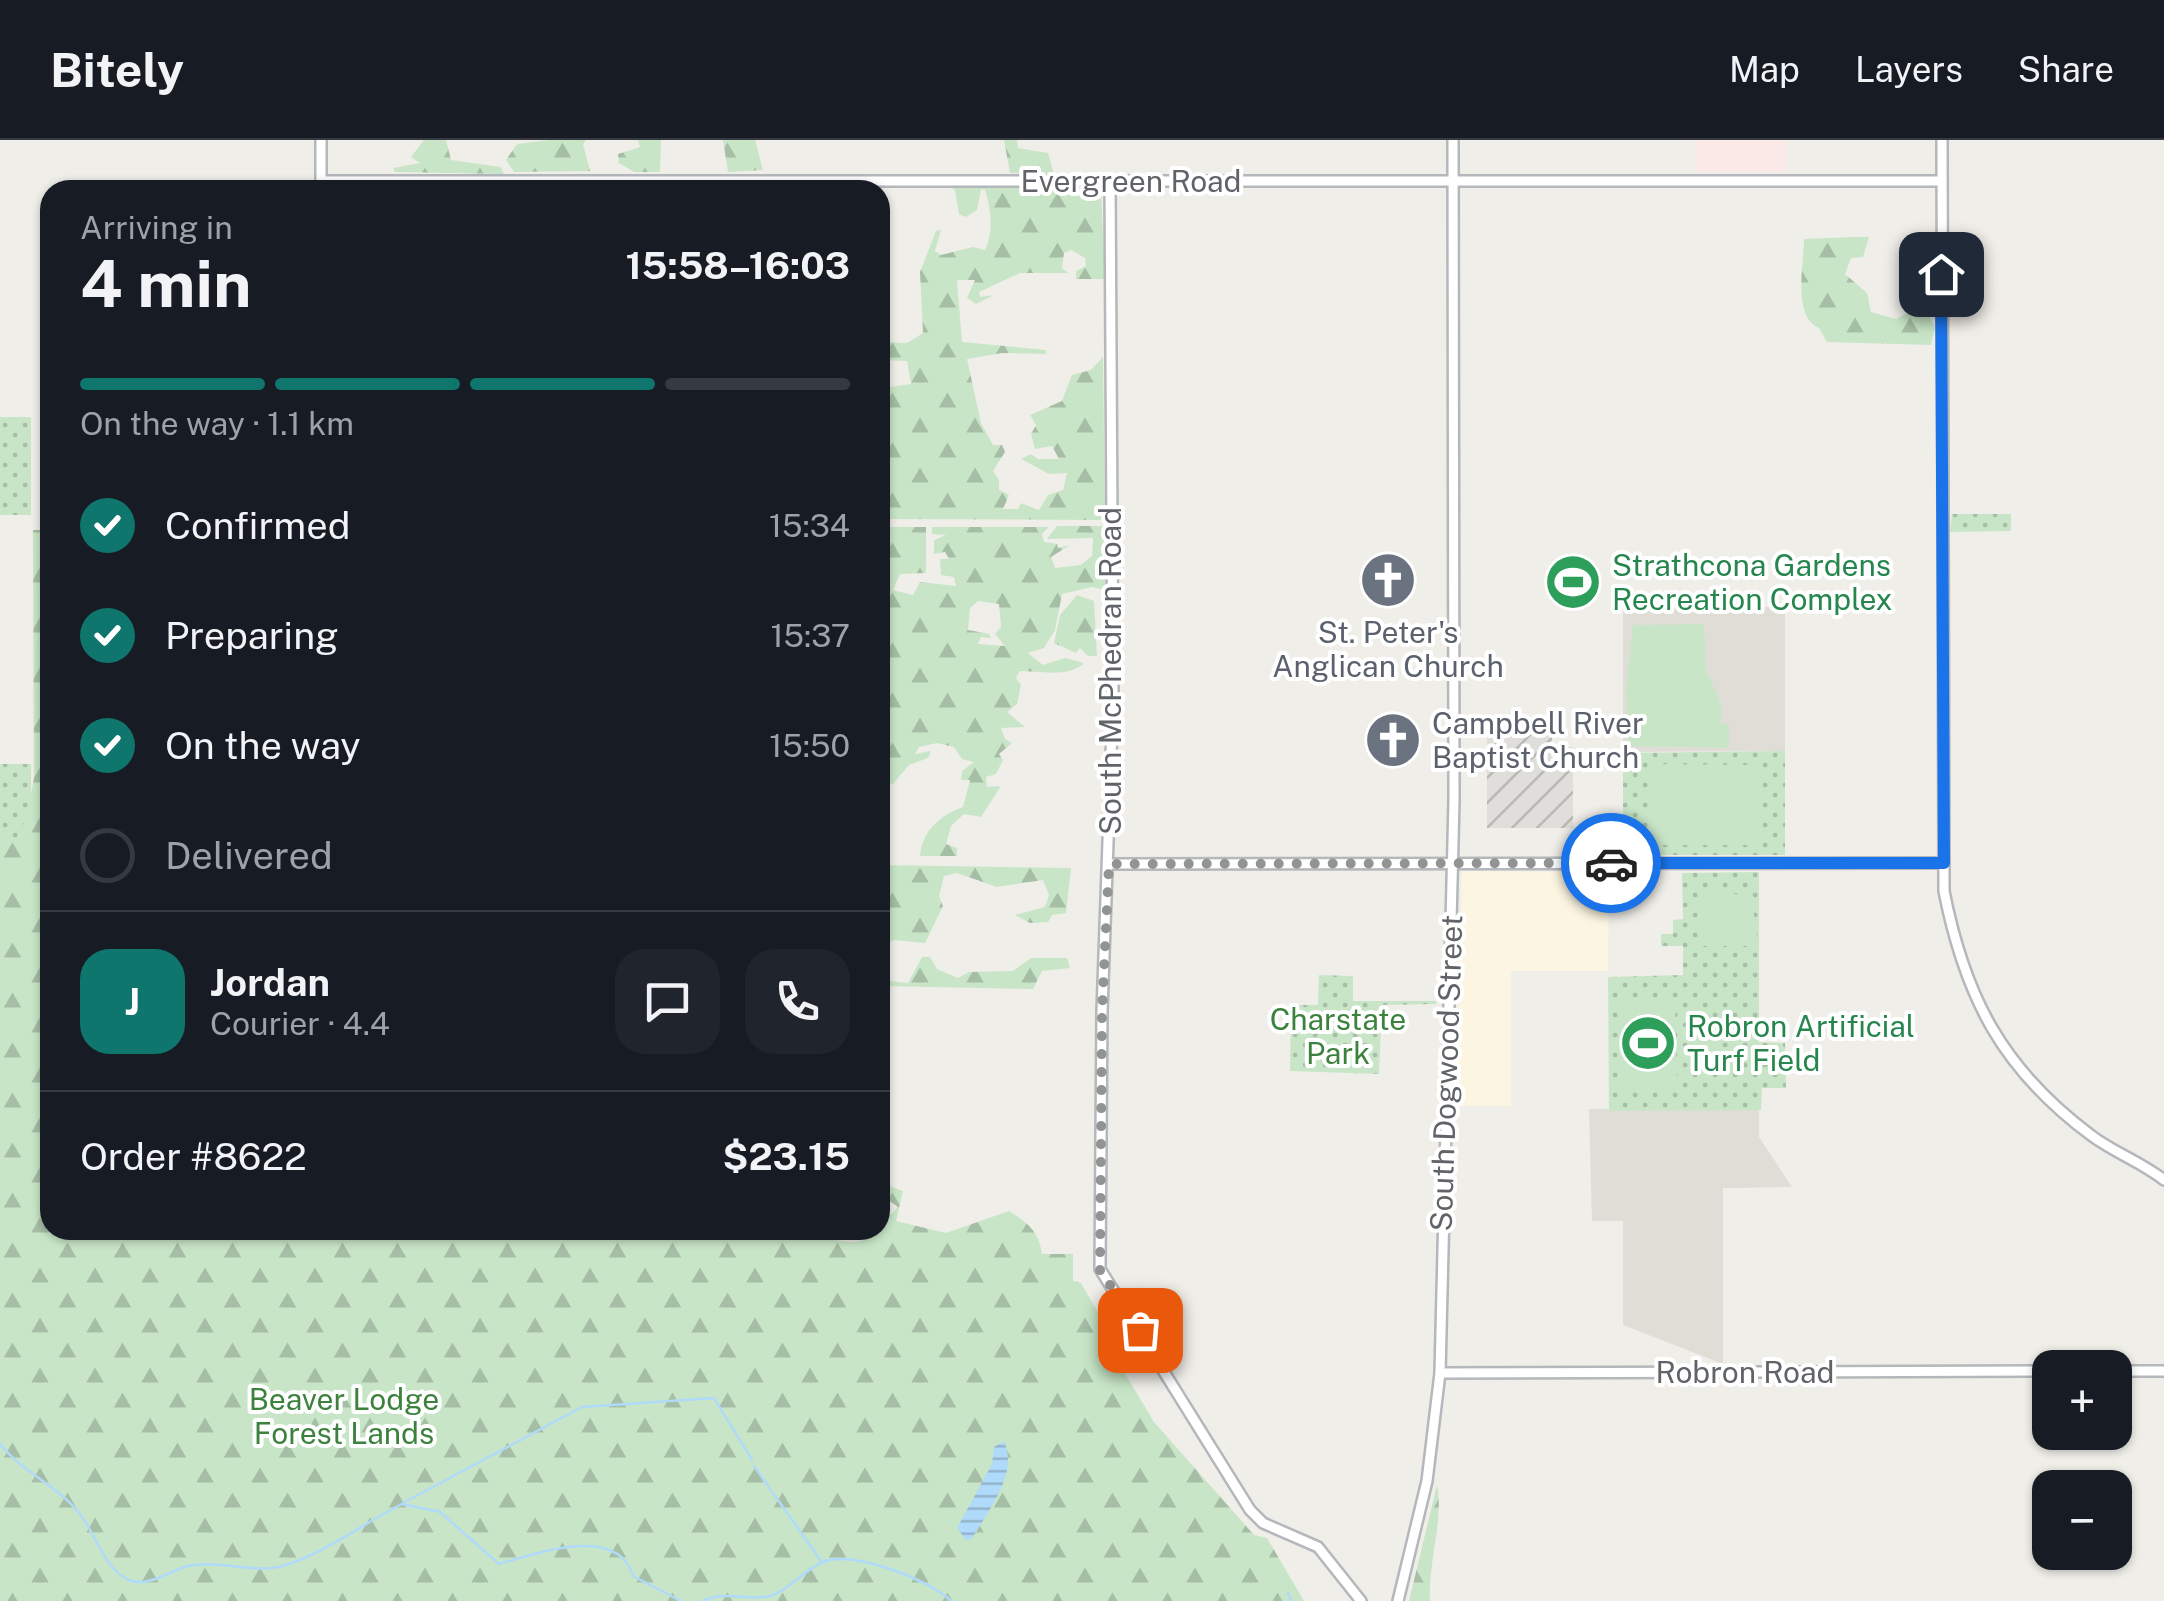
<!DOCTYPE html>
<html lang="en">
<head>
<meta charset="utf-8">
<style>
	body { margin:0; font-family:"Public Sans",sans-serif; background:#20242c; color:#f1f3f6; height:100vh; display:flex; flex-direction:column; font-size:38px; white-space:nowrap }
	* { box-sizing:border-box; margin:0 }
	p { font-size:32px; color:#9ea1a6 }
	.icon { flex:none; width:55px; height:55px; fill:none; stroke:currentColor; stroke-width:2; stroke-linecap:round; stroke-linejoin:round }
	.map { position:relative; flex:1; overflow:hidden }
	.drawer { position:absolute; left:40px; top:40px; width:850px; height:1060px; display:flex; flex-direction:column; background:#171b24; border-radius:30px; box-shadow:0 2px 8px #0004 }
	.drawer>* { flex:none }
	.tools { position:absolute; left:2032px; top:1210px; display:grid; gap:20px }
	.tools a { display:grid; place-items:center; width:100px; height:100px; border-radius:20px; background:#171b24; box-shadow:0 2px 8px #0004; font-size:50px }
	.pin { position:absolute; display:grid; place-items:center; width:85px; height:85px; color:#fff; margin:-42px; border-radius:20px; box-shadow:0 5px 15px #0006 }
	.courier { position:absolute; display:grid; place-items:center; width:100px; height:100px; margin:-50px; border:8px solid #1a73e8; border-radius:50%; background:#fff; color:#222; box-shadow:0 2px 12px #0007 }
	.overview em { font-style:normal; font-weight:700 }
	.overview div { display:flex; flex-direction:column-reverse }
	.overview { display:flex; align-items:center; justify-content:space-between; height:170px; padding:0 40px }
	h1 { font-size:65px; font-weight:700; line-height:75px }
	.bar { display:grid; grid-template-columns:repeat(4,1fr); gap:15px 10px; align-content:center; height:120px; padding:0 40px }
	.bar i { height:12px; border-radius:8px; background:#363941 }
	.bar .selected { background:#0f766e }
	.bar p { grid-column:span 4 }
	.line { display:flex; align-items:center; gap:25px; padding:0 40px; border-top:2px solid #363941 }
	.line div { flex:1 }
	.round { display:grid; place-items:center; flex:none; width:105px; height:105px; border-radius:30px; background:#20242c }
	ol { padding:0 40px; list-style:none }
	li { display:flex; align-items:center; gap:30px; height:110px }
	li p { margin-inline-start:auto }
	li .icon { padding:10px; border-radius:50%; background:#0f766e; color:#fff; stroke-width:4 }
	li:last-child { color:#9ea1a6 }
	li i { width:55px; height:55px; border:5px solid #363941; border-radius:50% }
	header { display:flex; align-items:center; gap:60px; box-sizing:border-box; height:140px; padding:0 50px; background:#171b24; border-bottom:2px solid #363941 }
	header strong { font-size:48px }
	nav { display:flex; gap:55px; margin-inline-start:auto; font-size:35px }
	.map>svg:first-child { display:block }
	.commercial { fill:#fcf5e2 }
	.industrial { fill:url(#industrial-furrows) }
	.education { fill:#e0ddd7 }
	.medical { fill:#fae9e7 }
	.grass { fill:url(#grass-dots) }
	.forest { fill:url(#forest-firs); fill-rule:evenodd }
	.pitch { fill:#c8e6c7 }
	.water { fill:url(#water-rules) }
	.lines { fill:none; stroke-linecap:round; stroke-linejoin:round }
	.stream { stroke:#b0daf9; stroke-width:2.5 }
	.secondary-casing { stroke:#b4b7bb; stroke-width:14 }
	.secondary { stroke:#fff; stroke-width:9 }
	.done { stroke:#929494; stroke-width:10; stroke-dasharray:0 18 }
	.route { stroke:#1a73e8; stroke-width:12 }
	.labels { text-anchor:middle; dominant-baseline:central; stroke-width:8; stroke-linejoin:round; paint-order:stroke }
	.street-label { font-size:30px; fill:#606367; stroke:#fff }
	.leisure-label { font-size:30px; fill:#27864d; stroke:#fff; text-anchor:start }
	.worship-label { font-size:30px; fill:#5b616d; stroke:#fff }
	.park-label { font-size:30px; fill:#3c823e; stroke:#fff }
</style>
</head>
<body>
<header>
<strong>Bitely</strong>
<nav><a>Map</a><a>Layers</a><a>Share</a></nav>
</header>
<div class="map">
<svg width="2164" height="1461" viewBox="0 0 2164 1461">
	<defs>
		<pattern id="industrial-furrows" width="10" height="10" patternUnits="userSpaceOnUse" patternTransform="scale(2.5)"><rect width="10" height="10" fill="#dfdeda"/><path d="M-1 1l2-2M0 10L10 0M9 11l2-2" fill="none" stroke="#b8b8b5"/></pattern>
		<pattern id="grass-dots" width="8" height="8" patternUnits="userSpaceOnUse" patternTransform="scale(2.5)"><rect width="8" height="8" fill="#c8e6c7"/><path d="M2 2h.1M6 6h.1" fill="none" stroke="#a6bea5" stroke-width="1.8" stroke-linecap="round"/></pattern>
		<pattern id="forest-firs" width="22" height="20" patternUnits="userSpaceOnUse" patternTransform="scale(2.5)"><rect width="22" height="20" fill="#c8e6c7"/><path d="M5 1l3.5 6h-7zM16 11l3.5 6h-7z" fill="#a6bea5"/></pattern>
		<pattern id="water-rules" width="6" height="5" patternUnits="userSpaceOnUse" patternTransform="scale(2.5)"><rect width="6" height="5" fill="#b0daf9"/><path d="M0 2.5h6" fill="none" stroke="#93b4cd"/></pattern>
	</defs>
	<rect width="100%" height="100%" fill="#f0eee9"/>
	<polygon class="commercial" points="1462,731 1609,732 1608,831 1511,831 1511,966 1455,966"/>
	<polygon class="industrial" points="1487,587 1552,587 1552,607 1573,607 1573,688 1487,688"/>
	<g class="education">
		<polygon points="1785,467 1785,611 1623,612 1623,469"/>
		<polygon points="1589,969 1759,970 1759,997 1792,1047 1723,1048 1723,1224 1623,1185 1623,1081 1592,1081"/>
	</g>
	<rect class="medical" x="1695" y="0" width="91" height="32"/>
	<g class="grass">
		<rect x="0" y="277" width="31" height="98"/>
		<polygon points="1952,374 2011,374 2011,391 1950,392"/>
		<polygon points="1785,611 1785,715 1623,715 1623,613"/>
		<polygon points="0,624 31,624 31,710 22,710 0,694"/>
		<polygon points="1759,732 1759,902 1785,903 1786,948 1762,948 1761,970 1609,971 1608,837 1683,835 1683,806 1661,806 1661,794 1673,794 1673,780 1683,779 1682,733"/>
		<polygon points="1319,835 1353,836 1353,861 1436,861 1436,864 1382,865 1379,934 1290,931 1291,865 1318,865"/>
	</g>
	<g class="forest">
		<polygon points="424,0 446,0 451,20 501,27 504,34 395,32 393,28 420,23 411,17"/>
		<polygon points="549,0 586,0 583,4 590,31 514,32 506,20 517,4"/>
		<polygon points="638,0 661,0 660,32 634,32 619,23 618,14 640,7"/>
		<polygon points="723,0 755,0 763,30 728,32"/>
		<polygon points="1004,0 1017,0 1018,8 1048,13 1054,34 1010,33"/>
		<path d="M947,45L1101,48L1105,139H1076V131L1086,126L1085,118L1071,110L1064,113L1062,128L1068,133H1020L979,152L980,157L994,155L976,164L967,158L975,140H957L962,202L1046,210V214L1002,213L967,219L981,283L993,305H1002L1005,312L993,331L999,340V350L1009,355L1003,369H1018L1021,363L1039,370L1048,355L1063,350L1067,333L1049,334L1021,319L1031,314L1038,319H1059L1052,306L1035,309L1031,294L1036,285L1030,275L1062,261L1072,235L1091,230L1103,217L1105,380L880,379V269L890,247L911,244L907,221L880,220V202L907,203L923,193L920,132L936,91L941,90L935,111L941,115L973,107L985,110C994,91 991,69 985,50L981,49L977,70L966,77L959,74L955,50Z"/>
		<path d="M1853,97H1869L1863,117L1851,118L1845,134L1867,153L1871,172L1896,179L1911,171L1927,170L1935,188L1931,205L1827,202L1819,188C1792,177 1804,124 1804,99Z"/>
		<path d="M1057,386H1108L1105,450L1092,447L1062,454L1055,490L1044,508L1028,513L1043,525L1065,518L1084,523C1069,538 1040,531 1020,531L1016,538L1021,545L1017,564L1007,572L1025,587L1001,588L1005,599L1012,603L999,614L1003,620L996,634L986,637L987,647L1001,646L981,677L964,674L951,686L946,704L957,708V716H920C922,691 940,675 963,667L970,640H961L962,631L974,622L962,619L954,607L937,603L919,607L915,614L931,611L928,618L909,625L893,644L882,643L880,653V387H926V433L900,434L893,450L913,455L920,442L956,446L954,437L941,435L940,419H949L945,412L934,414V400L946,395L932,394V387H1049L1042,394L1044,402L1057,404L1058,408L1070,405L1051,417L1055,428L1081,425L1092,416L1093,398L1047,399ZM978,461L999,464L1001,487L995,494L1005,506L978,504L981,497L991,498L989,494L968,490L970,468Z"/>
		<path d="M33,390H50V628L44,668L50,667V1090H758V1095L805,1099L811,1090H838L832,1099C874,1110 874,1090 898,1067L884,1057L880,1062V1048L887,1045L903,1051L896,1081L946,1093L1009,1071C1027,1082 1039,1091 1042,1114H1073V1141L1081,1143L1106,1186L1099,1190L1154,1282L1254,1395L1267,1398L1304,1461H0V690L16,702L27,676L34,638Z"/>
		<polygon points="1077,455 1094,461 1097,516 1088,516 1080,508 1076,513 1054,503 1060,475"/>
		<polygon points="880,725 1071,728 1066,773 1052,775 1048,782 1030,783 1015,775 1045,767 1049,755 1043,740 997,747 957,733 944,736 939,756 943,766 925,803 894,800 880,804"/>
		<polygon points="922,817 930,817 937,829 958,838 969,832 1013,831 1031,818 1067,818 1070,828 1042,831 1033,849 880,846 880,840 908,843"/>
		<path d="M1437,1345C1444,1381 1428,1420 1430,1461H1409Z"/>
	</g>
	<g class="pitch">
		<polygon points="1704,484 1706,529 1721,564 1721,584 1729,584 1729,608 1628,606 1626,549 1633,485"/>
		<polygon points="1650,624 1759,625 1760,705 1650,705"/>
		<path d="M1700,750C1746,750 1757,758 1757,806H1701Z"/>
		<polygon points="1675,858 1677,947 1620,947 1619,859"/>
		<polygon points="1692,879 1710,883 1708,930 1695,930 1688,925 1688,883"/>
	</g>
	<path class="water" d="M1004,1301C1019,1334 988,1370 972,1399L966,1400L957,1388L992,1324L994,1307Z"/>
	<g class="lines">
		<g class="stream">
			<path d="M0,1304C23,1333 57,1345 80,1374C95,1393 105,1430 129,1440C147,1448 170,1431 188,1426C214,1420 245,1431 272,1428C311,1423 365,1382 402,1364L440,1372L499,1424C535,1414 618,1383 633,1436L681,1461"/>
			<polyline points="754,1326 821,1421"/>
			<polyline points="403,1363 582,1267 714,1258 752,1320"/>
			<polyline points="1288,1453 1291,1461"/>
			<path d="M703,1461C723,1450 750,1461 771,1456C790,1449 804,1430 823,1422C851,1409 930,1440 951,1461"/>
		</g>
		<g class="secondary-casing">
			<g id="secondary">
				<polyline points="321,0 321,41 1940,41"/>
				<path d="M1942,0L1944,751C1965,858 2003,930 2092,996C2115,1013 2141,1022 2164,1040"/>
				<polyline points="1110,41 1113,560 1102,872 1100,1129 1250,1370 1263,1383 1318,1407 1361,1461"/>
				<polyline points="1109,724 1944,723"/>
				<polyline points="2115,1231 2164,1231"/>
				<polyline points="1440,1233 2050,1231"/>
				<polyline points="1398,1461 1427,1341 1440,1233 1454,660 1453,0"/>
			</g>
		</g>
		<use href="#secondary" class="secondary"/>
	</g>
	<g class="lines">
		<polyline class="done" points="1140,1190 1100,1130 1102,872 1109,724 1611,723"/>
		<polyline class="route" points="1611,723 1944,723 1941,134"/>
	</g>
	<defs>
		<g id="church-disc" transform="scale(2.875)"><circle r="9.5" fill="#6b7280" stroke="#fff"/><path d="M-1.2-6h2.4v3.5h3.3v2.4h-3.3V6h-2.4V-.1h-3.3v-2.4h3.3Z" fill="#fff"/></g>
		<g id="stadium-disc" transform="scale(2.875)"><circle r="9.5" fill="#2e9e5b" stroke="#fff"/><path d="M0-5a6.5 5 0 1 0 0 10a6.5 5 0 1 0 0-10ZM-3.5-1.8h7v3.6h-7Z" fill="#fff"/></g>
	</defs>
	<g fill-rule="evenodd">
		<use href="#church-disc" x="1388" y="440"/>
		<use href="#stadium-disc" x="1573" y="442"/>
		<use href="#church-disc" x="1393" y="600"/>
		<use href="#stadium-disc" x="1648" y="903"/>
	</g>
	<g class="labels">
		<g class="street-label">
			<text x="1131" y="41">Evergreen Road</text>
			<text transform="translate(1110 531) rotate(-90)">South McPhedran Road</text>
			<text transform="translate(1446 933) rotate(-88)">South Dogwood Street</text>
			<text x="1745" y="1232">Robron Road</text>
		</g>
		<g class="leisure-label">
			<text x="1612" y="425">Strathcona Gardens<tspan x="1612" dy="34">Recreation Complex</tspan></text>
			<text x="1687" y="886">Robron Artificial<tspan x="1687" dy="34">Turf Field</tspan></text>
		</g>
		<g class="worship-label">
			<text x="1388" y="492">St. Peter's<tspan x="1388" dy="34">Anglican Church</tspan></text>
			<text x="1432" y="583" text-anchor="start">Campbell River<tspan x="1432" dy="34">Baptist Church</tspan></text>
		</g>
		<g class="park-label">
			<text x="1338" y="879">Charstate<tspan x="1338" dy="34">Park</tspan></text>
			<text x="344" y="1259">Beaver Lodge<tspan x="344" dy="34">Forest Lands</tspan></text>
		</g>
	</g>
</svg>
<div class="tools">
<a>+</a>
<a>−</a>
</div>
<div class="pin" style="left:1140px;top:1190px;background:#ea580c"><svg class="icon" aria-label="bag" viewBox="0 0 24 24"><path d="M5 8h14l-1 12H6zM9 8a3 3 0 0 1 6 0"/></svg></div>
<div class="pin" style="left:1941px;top:134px;background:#1f2937"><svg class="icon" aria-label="home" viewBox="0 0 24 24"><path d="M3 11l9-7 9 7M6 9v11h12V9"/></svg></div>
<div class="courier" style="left:1611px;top:723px"><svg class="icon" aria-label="car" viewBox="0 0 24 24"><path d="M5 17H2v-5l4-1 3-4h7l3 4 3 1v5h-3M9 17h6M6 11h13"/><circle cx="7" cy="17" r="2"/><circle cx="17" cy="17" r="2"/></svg></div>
<section class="drawer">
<div class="overview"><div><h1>4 min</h1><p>Arriving in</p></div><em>15:58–16:03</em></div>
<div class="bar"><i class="selected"></i><i class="selected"></i><i class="selected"></i><i></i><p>On the way · 1.1 km</p></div>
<ol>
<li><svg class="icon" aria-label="check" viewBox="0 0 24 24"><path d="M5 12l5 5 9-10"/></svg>Confirmed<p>15:34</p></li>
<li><svg class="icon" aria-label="check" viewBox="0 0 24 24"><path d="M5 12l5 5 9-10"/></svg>Preparing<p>15:37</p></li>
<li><svg class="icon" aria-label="check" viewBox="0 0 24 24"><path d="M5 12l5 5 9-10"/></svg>On the way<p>15:50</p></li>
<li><i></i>Delivered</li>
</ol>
<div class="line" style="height:180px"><b class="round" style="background:#0f766e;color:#fff">J</b><div><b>Jordan</b><p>Courier · 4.4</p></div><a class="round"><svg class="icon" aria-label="chat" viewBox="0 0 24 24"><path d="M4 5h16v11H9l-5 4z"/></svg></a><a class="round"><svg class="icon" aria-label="phone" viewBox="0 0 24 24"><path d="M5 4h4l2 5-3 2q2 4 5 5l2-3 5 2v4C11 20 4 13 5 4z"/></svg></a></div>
<div class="line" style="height:130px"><div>Order #8622</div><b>$23.15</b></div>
</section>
</div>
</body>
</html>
